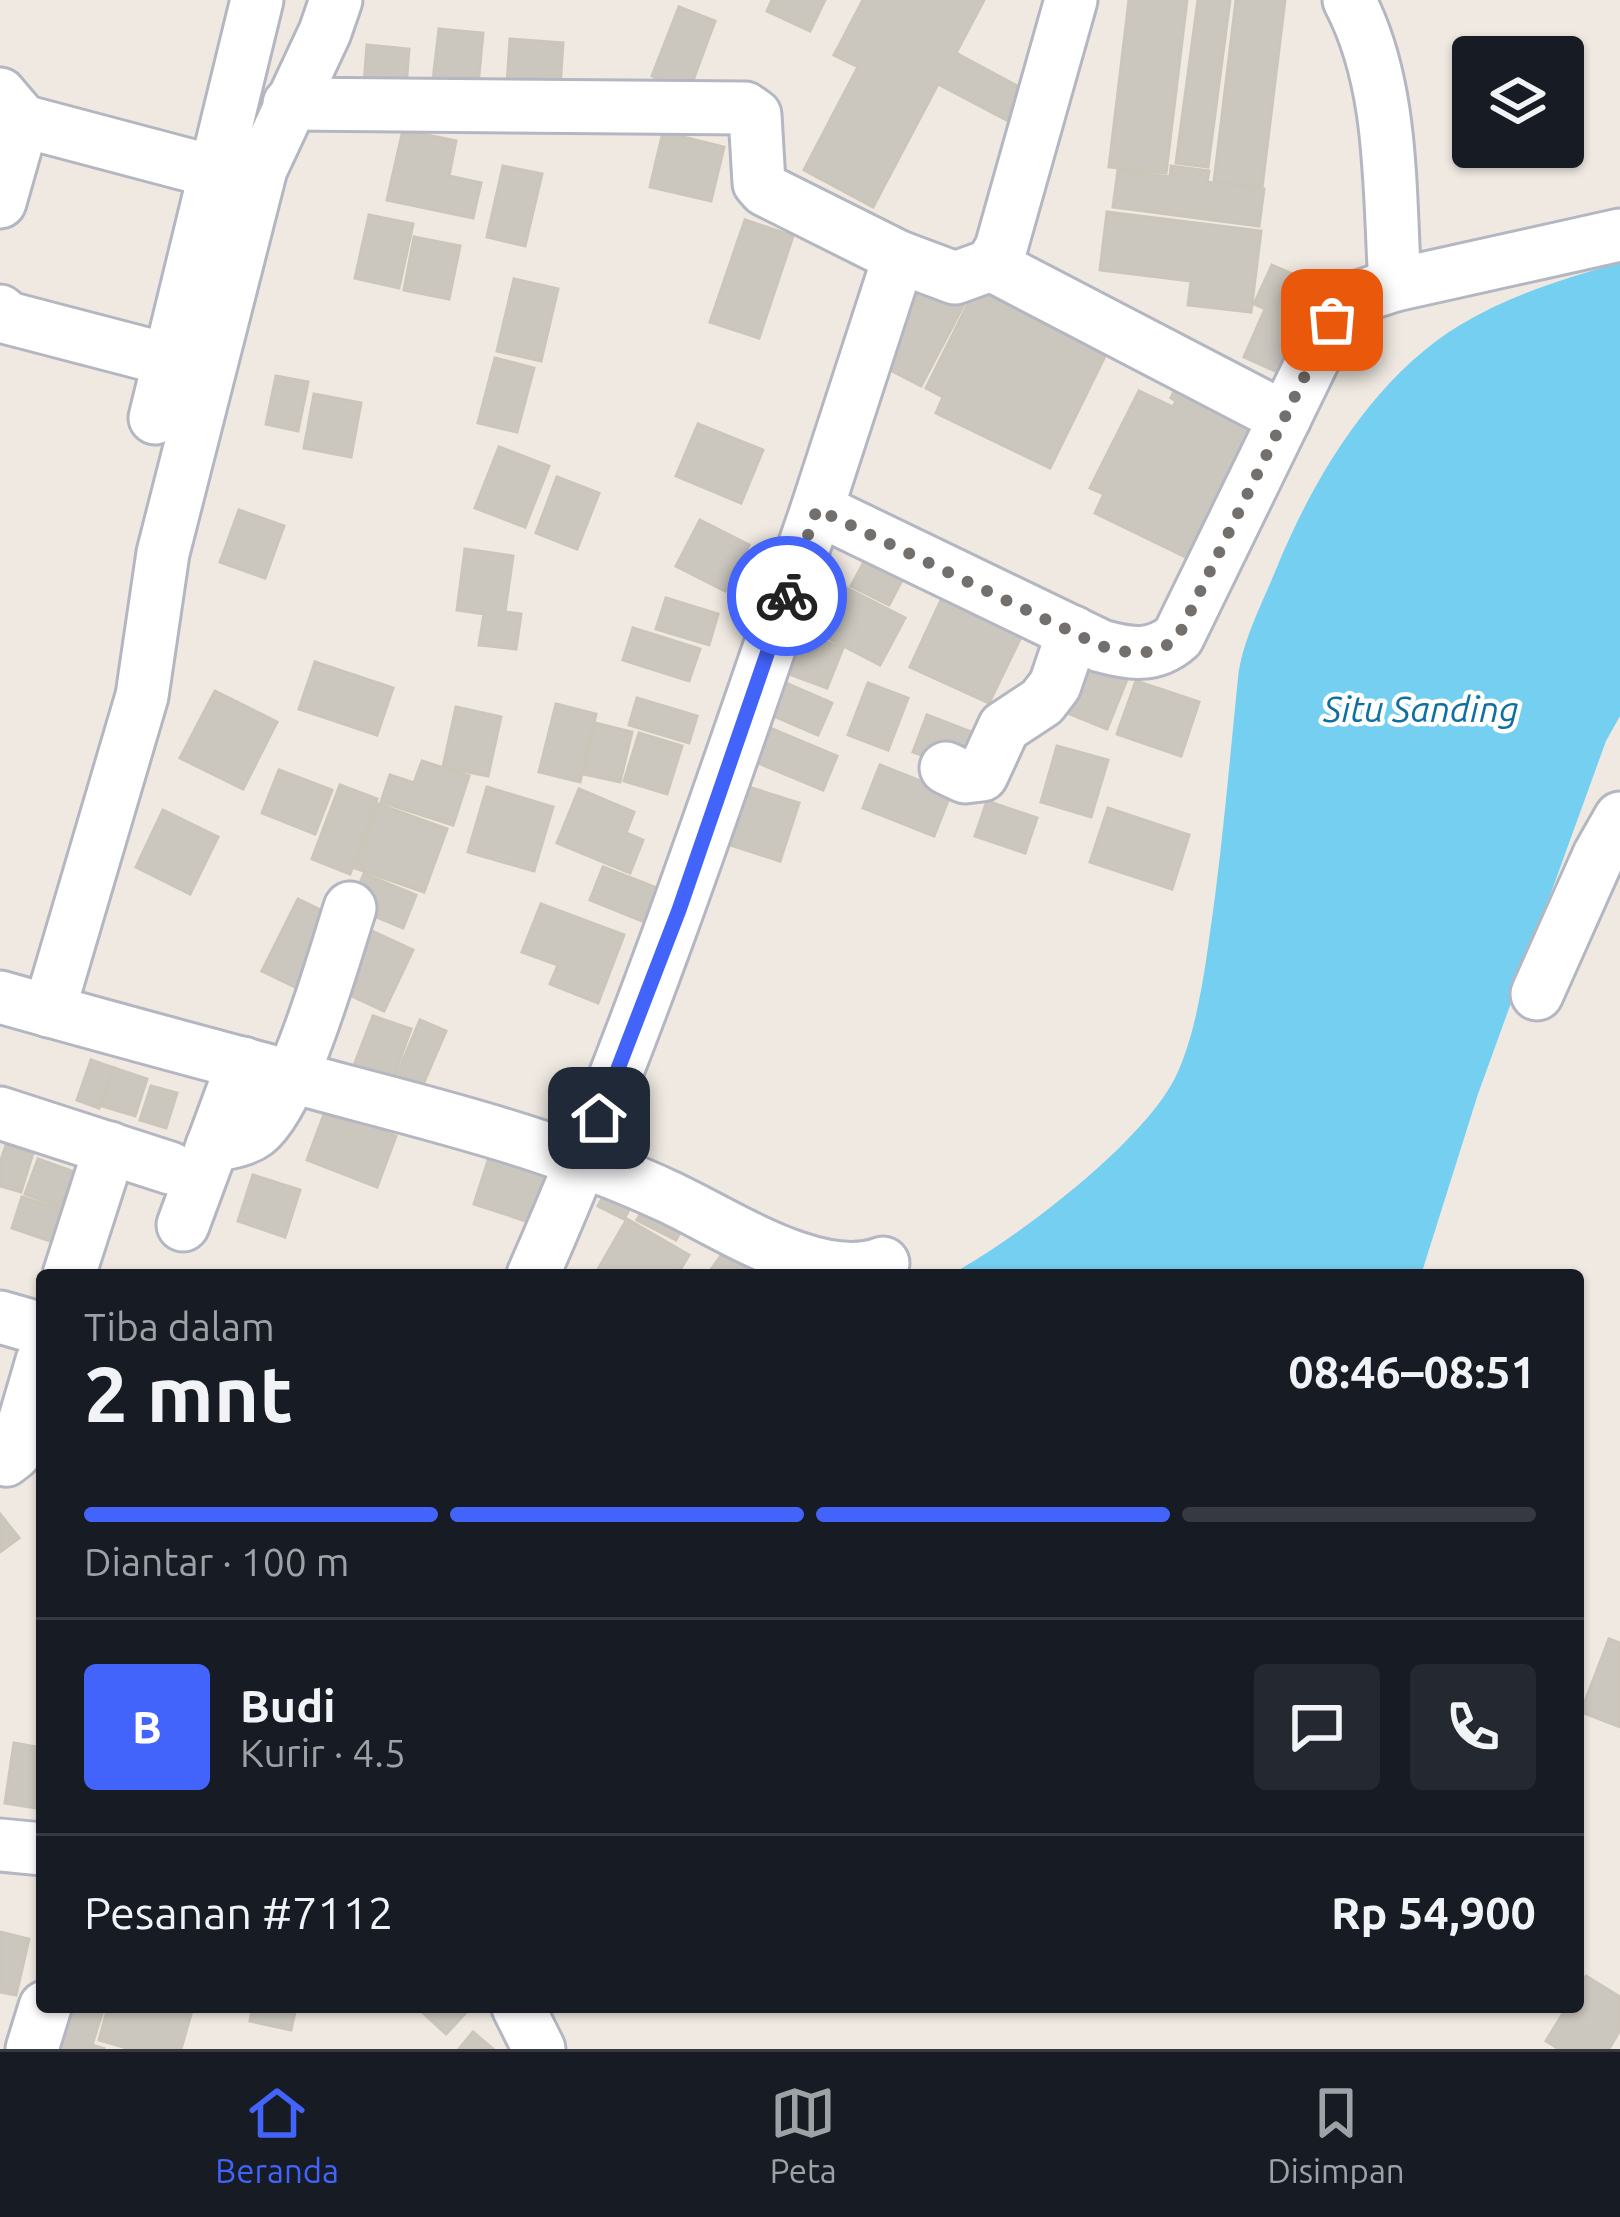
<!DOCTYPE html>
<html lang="id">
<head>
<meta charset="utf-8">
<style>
	body { margin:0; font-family:Ubuntu,sans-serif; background:#242831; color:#f1f3f6; height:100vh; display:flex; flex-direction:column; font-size:45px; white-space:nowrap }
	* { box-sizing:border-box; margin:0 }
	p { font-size:39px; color:#9ea1a6 }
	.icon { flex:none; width:66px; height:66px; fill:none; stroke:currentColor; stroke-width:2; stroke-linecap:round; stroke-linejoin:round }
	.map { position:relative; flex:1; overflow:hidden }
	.side { position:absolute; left:36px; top:1269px; width:1548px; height:744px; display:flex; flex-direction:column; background:#171b24; border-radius:12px; box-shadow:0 3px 9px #0004 }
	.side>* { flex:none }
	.tools { position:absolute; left:1452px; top:36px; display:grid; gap:24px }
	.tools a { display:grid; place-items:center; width:132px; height:132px; border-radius:12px; background:#171b24; box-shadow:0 3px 9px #0004; font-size:60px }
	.pin { position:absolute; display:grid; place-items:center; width:102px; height:102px; color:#fff; margin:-51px; border-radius:24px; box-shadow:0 6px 18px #0006 }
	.courier { position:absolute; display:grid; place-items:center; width:120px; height:120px; margin:-60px; border:9px solid #4264fb; border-radius:50%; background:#fff; color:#222; box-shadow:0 3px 15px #0007 }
	.head em { font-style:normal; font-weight:700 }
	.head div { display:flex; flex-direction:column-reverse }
	.head { display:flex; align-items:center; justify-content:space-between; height:204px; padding:0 48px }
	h1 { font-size:78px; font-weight:700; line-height:90px }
	.bar { display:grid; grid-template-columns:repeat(4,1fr); gap:18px 12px; align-content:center; height:144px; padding:0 48px }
	.bar i { height:15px; border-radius:9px; background:#363941 }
	.bar .current { background:#4264fb }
	.bar p { grid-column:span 4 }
	.line { display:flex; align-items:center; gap:30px; padding:0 48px; border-top:3px solid #363941 }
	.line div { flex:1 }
	.round { display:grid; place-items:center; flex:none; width:126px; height:126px; border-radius:12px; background:#242831 }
	.tab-bar { display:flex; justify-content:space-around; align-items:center; height:168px; border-top:3px solid #363941; background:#171b24; font-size:33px; color:#9ea1a6 }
	.tab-bar a { display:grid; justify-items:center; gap:6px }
	.tab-bar .current { color:#4264fb }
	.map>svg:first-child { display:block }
	.water { fill:#75cff0 }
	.building { fill:#cbc7bf; stroke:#cbc5ba; stroke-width:3 }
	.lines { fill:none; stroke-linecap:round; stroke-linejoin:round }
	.minor-casing { stroke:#b4b7c1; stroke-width:57 }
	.minor { stroke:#fff; stroke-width:51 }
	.done { stroke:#726f6d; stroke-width:12; stroke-dasharray:0 21.6 }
	.route { stroke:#4264fb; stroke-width:15 }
	.labels { text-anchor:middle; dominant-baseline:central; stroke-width:9; stroke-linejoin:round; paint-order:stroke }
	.water-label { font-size:36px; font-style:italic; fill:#0d6fa3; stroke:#fff }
</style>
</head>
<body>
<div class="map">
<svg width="1620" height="2049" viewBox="0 0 1620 2049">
	<rect width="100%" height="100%" fill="#efe9e1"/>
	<path class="water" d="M1620,263V716L1606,741L1478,1094L1421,1275H950C1016,1239 1139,1146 1174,1080C1194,1041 1203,983 1209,940C1222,853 1229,766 1238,678C1242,641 1263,602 1277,567C1314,477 1374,377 1460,325C1510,295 1565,278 1620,263Z"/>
	<g class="building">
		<polygon points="772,0 825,0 810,31 767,11"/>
		<polygon points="863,0 984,0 956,53 1032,94 1016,125 938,84 873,207 804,170 858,67 834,55"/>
		<polygon points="1129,0 1187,0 1166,173 1109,167"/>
		<polygon points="1198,0 1230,0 1208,167 1176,163"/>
		<polygon points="1236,0 1285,0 1262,188 1214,182"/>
		<polygon points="679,7 715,21 689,91 652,76"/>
		<polygon points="439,29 483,33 478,85 433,80"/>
		<polygon points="510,39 563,43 560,88 507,84"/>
		<polygon points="367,45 409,49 406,87 364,83"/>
		<polygon points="403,130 456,141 449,176 481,183 473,218 387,200"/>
		<polygon points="663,132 724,147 711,201 650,187"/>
		<polygon points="503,166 542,174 525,246 487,237"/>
		<polygon points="1171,166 1209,171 1207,182 1264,189 1259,226 1113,207 1118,170 1170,177"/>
		<polygon points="1107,212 1261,231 1251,312 1188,305 1191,281 1100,270"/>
		<polygon points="369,215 413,224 399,288 355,278"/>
		<polygon points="745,220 793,236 759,338 710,322"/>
		<polygon points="414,237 460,246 449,299 404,290"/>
		<polygon points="1272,265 1336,293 1295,380 1244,357 1265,309 1254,304"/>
		<polygon points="929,274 969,295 921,386 881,365"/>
		<polygon points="514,279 558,289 541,361 497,351"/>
		<polygon points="976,288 1108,350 1050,468 936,413 943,397 926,388"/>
		<polygon points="495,358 534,368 517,432 478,423"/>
		<polygon points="1185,369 1262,432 1198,563 1095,513 1104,494 1090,488 1139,391 1173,407 1176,401 1171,398"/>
		<polygon points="276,376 308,382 298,431 266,424"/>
		<polygon points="314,394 361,403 351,457 304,448"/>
		<polygon points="698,424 763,450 741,503 676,476"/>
		<polygon points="499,447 549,466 525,527 475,508"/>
		<polygon points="557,477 599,493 577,549 536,533"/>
		<polygon points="239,510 284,526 265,578 220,562"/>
		<polygon points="700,520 749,545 725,591 676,566"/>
		<polygon points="873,545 910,565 889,605 851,586"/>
		<polygon points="465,549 513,556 505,612 521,614 516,649 479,645 484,614 457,610"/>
		<polygon points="835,582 905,618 880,665 811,629"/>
		<polygon points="666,598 718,614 709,645 656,629"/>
		<polygon points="942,598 1022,635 989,703 910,667"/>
		<polygon points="633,628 700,649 689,681 623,660"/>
		<polygon points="799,632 843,648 827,688 784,672"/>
		<polygon points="1073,649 1130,672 1107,729 1050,706"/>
		<polygon points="315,662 393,688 377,735 299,709"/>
		<polygon points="777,679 832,703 818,735 762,711"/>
		<polygon points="1136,681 1199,702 1181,756 1117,734"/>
		<polygon points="868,683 908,698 888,750 848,735"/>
		<polygon points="215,691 277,722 243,789 180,758"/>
		<polygon points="637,698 697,716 689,743 629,725"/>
		<polygon points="556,704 596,714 580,782 539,772"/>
		<polygon points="456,707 501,717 488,776 443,767"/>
		<polygon points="927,715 982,736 968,773 913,752"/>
		<polygon points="595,723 632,732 620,782 584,774"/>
		<polygon points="765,726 837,756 823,790 751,760"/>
		<polygon points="639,733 682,746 667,794 624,781"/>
		<polygon points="1057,746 1108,760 1091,817 1041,802"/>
		<polygon points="422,761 469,776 453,825 381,802 390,775 414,783"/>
		<polygon points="880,765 951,793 934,836 863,808"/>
		<polygon points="279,770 332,790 315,834 262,813"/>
		<polygon points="739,784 799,803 780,861 721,842"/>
		<polygon points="340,785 377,799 350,874 312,859"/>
		<polygon points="487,787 553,807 534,871 468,852"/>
		<polygon points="579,789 634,812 626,833 643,840 630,873 557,843"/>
		<polygon points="987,801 1037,818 1025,853 975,836"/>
		<polygon points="378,804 447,829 424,892 355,868"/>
		<polygon points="1108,808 1189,835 1172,889 1090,862"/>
		<polygon points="163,810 218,837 190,894 136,867"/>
		<polygon points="603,867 670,893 657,927 590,900"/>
		<polygon points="364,874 416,895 403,928 350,906"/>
		<polygon points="298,899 331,915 295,987 262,971"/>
		<polygon points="541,904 624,935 598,1003 550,984 558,965 522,952"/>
		<polygon points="357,924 413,950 384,1011 328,985"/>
		<polygon points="373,1016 411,1029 390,1087 351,1073"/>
		<polygon points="420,1020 446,1031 421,1089 396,1077"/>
		<polygon points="91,1060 114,1068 99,1108 77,1100"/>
		<polygon points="114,1068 147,1079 135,1116 102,1106"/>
		<polygon points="151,1086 177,1093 166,1128 140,1120"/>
		<polygon points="326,1109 396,1136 377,1187 307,1160"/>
		<polygon points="495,1139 553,1158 532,1223 474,1204"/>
		<polygon points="6,1145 33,1153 21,1192 0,1186 0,1163"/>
		<polygon points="38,1159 74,1172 61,1207 25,1194"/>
		<polygon points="253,1175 300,1190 285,1237 238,1221"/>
		<polygon points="610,1184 636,1197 624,1219 598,1206"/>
		<polygon points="652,1192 690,1212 676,1240 637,1220"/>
		<polygon points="22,1197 75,1214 65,1246 12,1228"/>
		<polygon points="627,1219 689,1255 677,1275 603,1275 597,1271"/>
		<polygon points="731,1242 782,1275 707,1275"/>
		<polygon points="0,1514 19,1538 0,1552"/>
		<polygon points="1609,1639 1620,1643 1620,1727 1581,1712"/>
		<polygon points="14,1743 42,1748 42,1809 5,1803"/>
		<polygon points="0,1932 29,1939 16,1995 0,1992"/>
		<polygon points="1586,1976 1620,1997 1620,2030 1609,2049 1559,2049 1546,2041 1567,2007 1578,2007 1578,1989"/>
		<polygon points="51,2007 104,2007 92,2045 105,2049 45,2049"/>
		<polygon points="108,2007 193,2007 181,2049 130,2049 99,2040"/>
		<polygon points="253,2007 296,2007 291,2030 250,2021"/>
		<polygon points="417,2007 471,2007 446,2034"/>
		<polygon points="473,2032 493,2049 459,2049"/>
	</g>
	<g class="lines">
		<g class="minor-casing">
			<g id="minor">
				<path d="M1349,0C1394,85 1389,191 1395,285"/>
				<polyline points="289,104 745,108 755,115 759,183 765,190 899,257 955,278 991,265 1001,248 1071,0"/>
				<polyline points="0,115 215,172"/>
				<polyline points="0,202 23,121 0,94"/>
				<polyline points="991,265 1285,418"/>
				<polyline points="0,311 8,318 169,360"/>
				<polyline points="155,418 257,0"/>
				<polyline points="817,509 899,257"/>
				<polyline points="946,768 965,777 982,775 1004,727 1042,702 1055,685 1073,632"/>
				<polyline points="1537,994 1599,855 1620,818"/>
				<path d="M0,997C120,1031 240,1063 360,1095C467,1123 571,1151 671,1198C728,1225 820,1287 883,1263"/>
				<polyline points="49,1011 142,696 163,553 261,169 325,32 336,0"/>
				<polyline points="0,1113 170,1168"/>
				<path d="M212,1146C227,1143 244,1141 256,1132C294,1103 334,957 350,908"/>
				<polyline points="183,1225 243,1063"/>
				<polyline points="69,1275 110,1148"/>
				<path d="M533,1275C643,1025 728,767 817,509L1101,646C1130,654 1154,658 1178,637L1332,321L1358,297L1395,285L1620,235"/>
				<polyline points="0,1317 42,1329"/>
				<polyline points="0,1458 6,1460 15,1453 42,1361"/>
				<polyline points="0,1845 42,1849"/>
				<polyline points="518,2007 539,2049"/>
				<polyline points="32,2049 45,2007"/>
			</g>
		</g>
		<use href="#minor" class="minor"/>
	</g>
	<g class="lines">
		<path class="done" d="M787,596L817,509L1101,646C1130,654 1154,658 1178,637L1332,320"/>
		<polyline class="route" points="599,1118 679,910 787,596"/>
	</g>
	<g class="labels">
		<g class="water-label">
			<text x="1421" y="708">Situ Sanding</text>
		</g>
	</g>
</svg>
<div class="tools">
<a><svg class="icon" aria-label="layers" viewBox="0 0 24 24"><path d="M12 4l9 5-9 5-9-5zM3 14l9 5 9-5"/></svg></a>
</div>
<div class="pin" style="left:1332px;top:320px;background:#ea580c"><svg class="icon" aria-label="bag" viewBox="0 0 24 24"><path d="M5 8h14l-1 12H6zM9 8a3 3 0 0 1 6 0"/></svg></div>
<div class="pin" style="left:599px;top:1118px;background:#1f2937"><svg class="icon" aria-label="home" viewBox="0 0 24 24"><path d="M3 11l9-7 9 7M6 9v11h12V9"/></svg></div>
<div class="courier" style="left:787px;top:596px"><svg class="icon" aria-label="bike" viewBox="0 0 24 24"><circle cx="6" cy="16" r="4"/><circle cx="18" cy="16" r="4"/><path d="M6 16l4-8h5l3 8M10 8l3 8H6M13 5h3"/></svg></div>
<section class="side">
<div class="head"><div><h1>2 mnt</h1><p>Tiba dalam</p></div><em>08:46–08:51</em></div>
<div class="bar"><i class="current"></i><i class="current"></i><i class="current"></i><i></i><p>Diantar · 100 m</p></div>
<div class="line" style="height:216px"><b class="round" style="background:#4264fb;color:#fff">B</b><div><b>Budi</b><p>Kurir · 4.5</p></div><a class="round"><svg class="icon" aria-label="chat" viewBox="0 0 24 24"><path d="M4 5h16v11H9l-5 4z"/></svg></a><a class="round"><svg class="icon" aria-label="phone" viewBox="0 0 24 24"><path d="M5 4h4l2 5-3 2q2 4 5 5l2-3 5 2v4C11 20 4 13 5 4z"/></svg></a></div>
<div class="line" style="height:156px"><div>Pesanan #7112</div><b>Rp 54,900</b></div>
</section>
</div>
<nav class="tab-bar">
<a class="current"><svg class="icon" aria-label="home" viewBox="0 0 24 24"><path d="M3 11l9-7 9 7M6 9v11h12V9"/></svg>Beranda</a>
<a><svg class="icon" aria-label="map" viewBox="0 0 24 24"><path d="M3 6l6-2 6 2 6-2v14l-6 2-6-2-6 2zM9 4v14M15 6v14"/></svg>Peta</a>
<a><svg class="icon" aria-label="saved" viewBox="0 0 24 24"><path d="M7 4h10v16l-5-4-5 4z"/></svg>Disimpan</a>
</nav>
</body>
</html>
